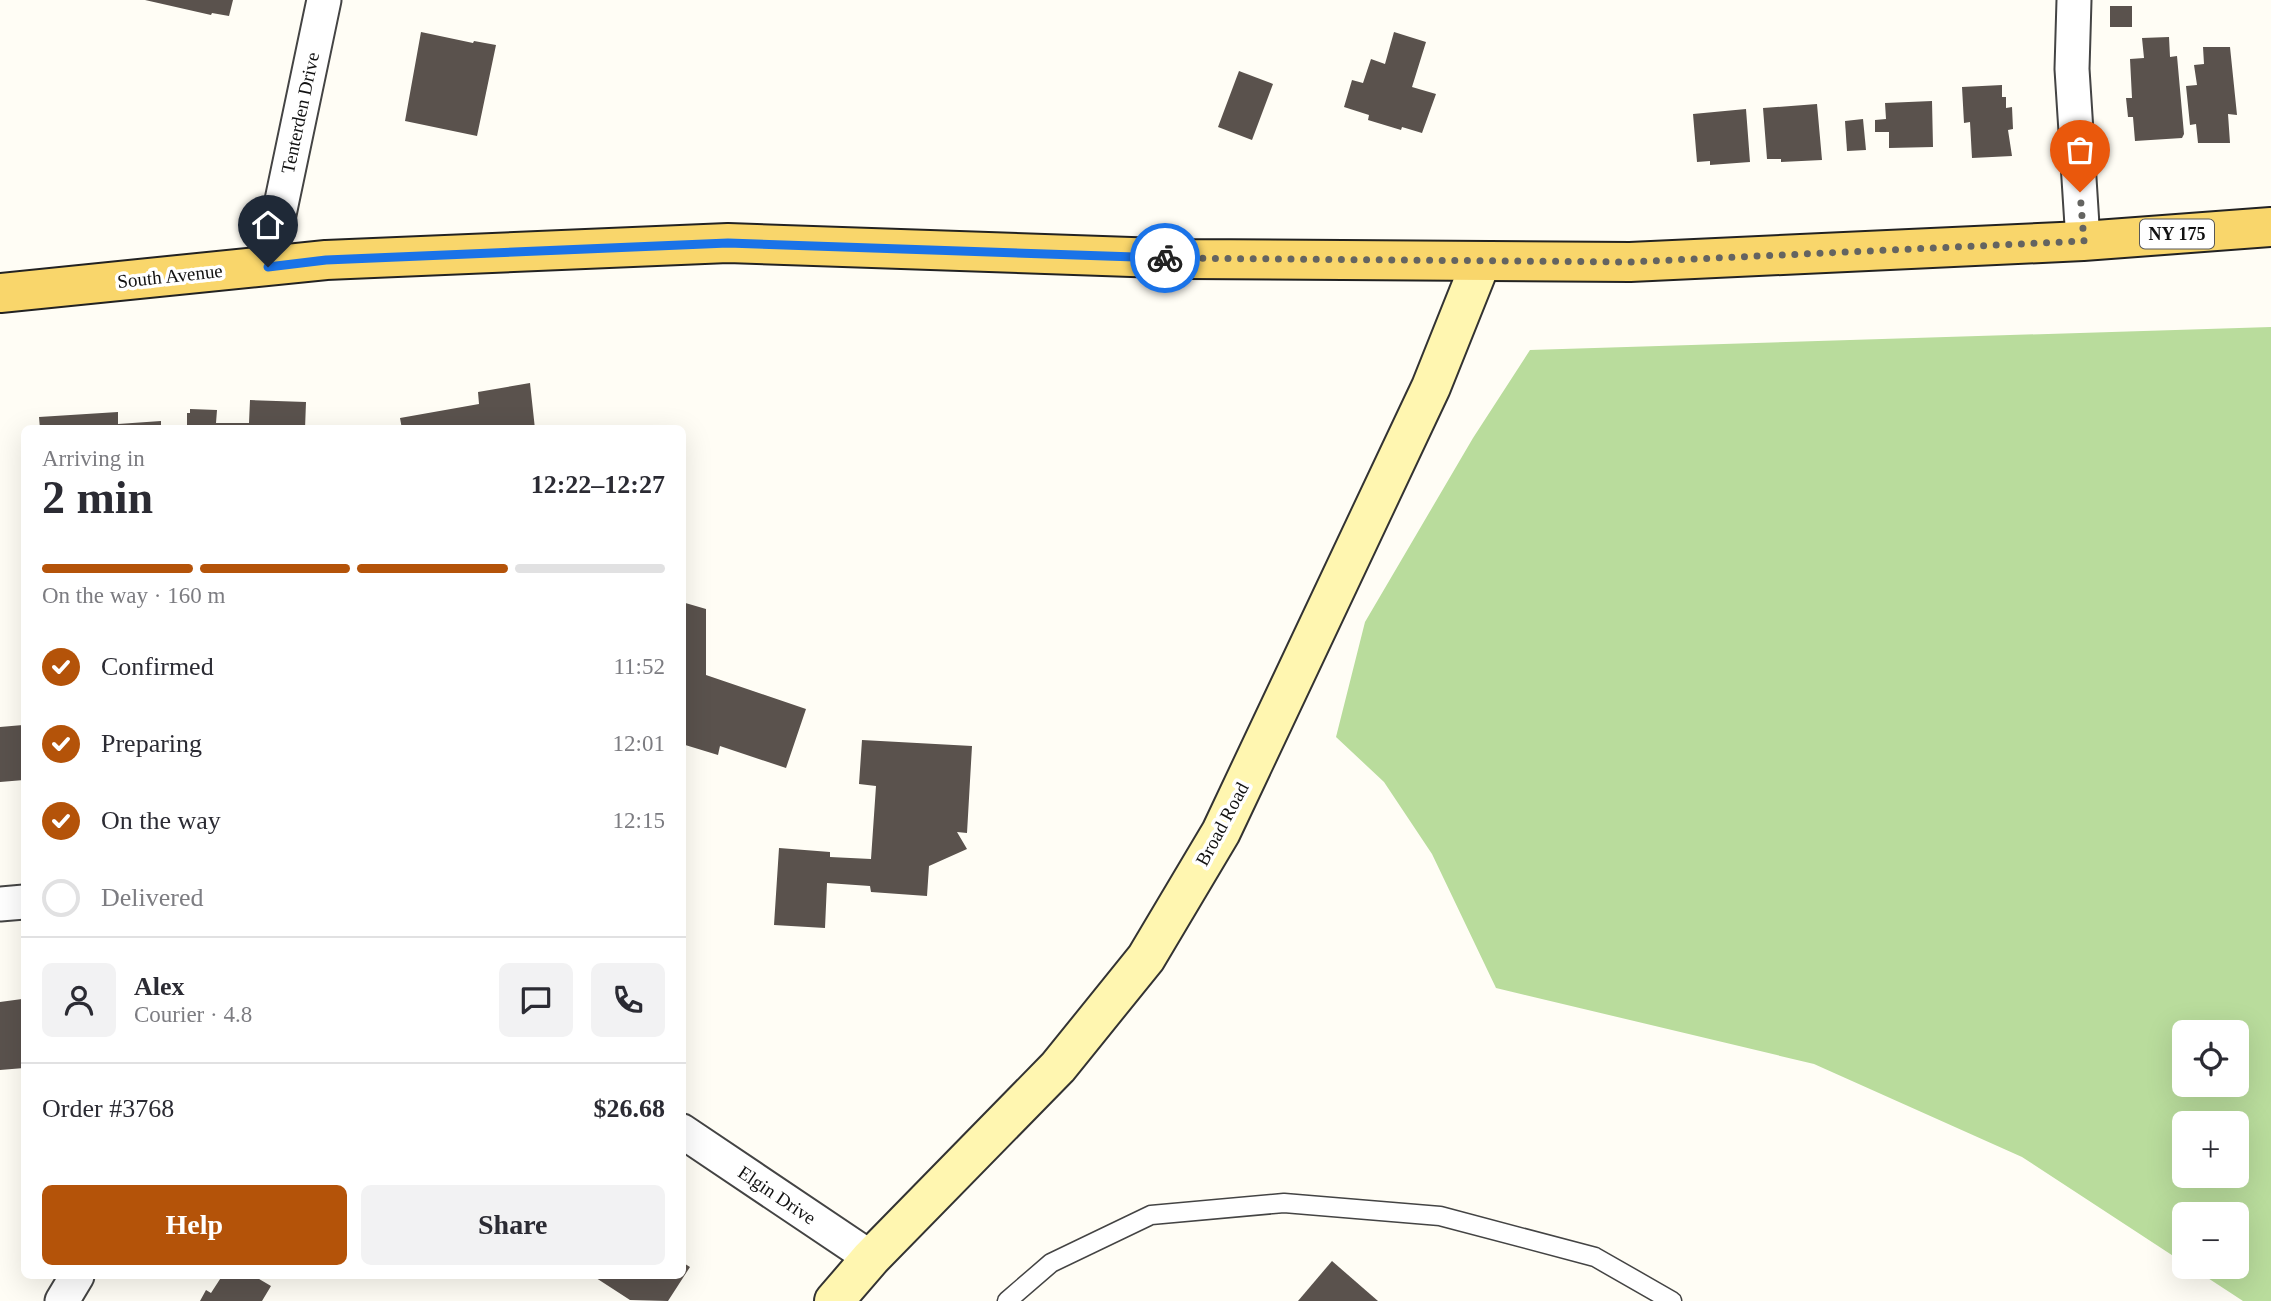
<!DOCTYPE html>
<html lang="en">
<head>
<meta charset="utf-8">
<style>
	body { margin:0; font-family:Georgia,serif; background:#f2f2f3; color:#2b2b33; height:100vh; display:flex; flex-direction:column; font-size:26px; white-space:nowrap }
	* { box-sizing:border-box; margin:0 }
	p { font-size:23px; color:#7c7c81 }
	.icon { flex:none; width:38px; height:38px; fill:none; stroke:currentColor; stroke-width:2; stroke-linecap:round; stroke-linejoin:round }
	.map { position:relative; flex:1; overflow:hidden }
	.panel { position:absolute; left:21px; top:425px; width:665px; height:854px; display:flex; flex-direction:column; background:#fff; border-radius:10px; box-shadow:0 7px 28px #0002 }
	.panel>* { flex:none }
	.fabs { position:absolute; left:2172px; top:1020px; display:grid; gap:14px }
	.fabs a { display:grid; place-items:center; width:77px; height:77px; border-radius:10px; background:#fff; box-shadow:0 7px 28px #0002; font-size:35px }
	.pin { position:absolute; display:grid; place-items:center; width:60px; height:60px; color:#fff; margin:-72px -30px; border-radius:50% 50% 50% 0; rotate:-45deg; box-shadow:0 0 7px #0007 }
	.pin .icon { rotate:45deg }
	.courier { position:absolute; display:grid; place-items:center; width:70px; height:70px; margin:-35px; border:5px solid #1a73e8; border-radius:50%; background:#fff; color:#222; box-shadow:0 2px 9px #0007 }
	.summary em { font-style:normal; font-weight:700 }
	.summary div { display:flex; flex-direction:column-reverse }
	.summary { display:flex; align-items:center; justify-content:space-between; height:119px; padding:0 21px }
	h1 { font-size:46px; font-weight:700; line-height:52px }
	.bar { display:grid; grid-template-columns:repeat(4,1fr); gap:10px 7px; align-content:center; height:84px; padding:0 21px }
	.bar i { height:9px; border-radius:5px; background:#e1e1e2 }
	.bar .on { background:#b45309 }
	.bar p { grid-column:span 4 }
	.line { display:flex; align-items:center; gap:18px; padding:0 21px; border-top:2px solid #e1e1e2 }
	.line div { flex:1 }
	.round { display:grid; place-items:center; flex:none; width:74px; height:74px; border-radius:10px; background:#f2f2f3 }
	ol { padding:0 21px; list-style:none }
	li { display:flex; align-items:center; gap:21px; height:77px }
	li p { margin-inline-start:auto }
	li .icon { padding:7px; border-radius:50%; background:#b45309; color:#fff; stroke-width:4 }
	li:last-child { color:#7c7c81 }
	li i { width:38px; height:38px; border:4px solid #e1e1e2; border-radius:50% }
	.primary-button { display:flex; gap:14px; margin-top:auto; padding:14px 21px }
	.primary-button a { flex:1; height:80px; border-radius:10px; background:#b45309; color:#fff; font-size:28px; font-weight:700; line-height:80px; text-align:center }
	.primary-button a+a { background:#f2f2f3; color:#2b2b33 }
	.map>svg:first-child { display:block }
	.forest { fill:#b9dc9c; fill-rule:evenodd }
	.building { fill:#5a524d }
	.lines { fill:none; stroke-linecap:round; stroke-linejoin:round }
	.lane-casing { stroke:#444; stroke-width:21 }
	.street-casing { stroke:#444; stroke-width:37 }
	.secondary-casing { stroke:#333; stroke-width:42 }
	.primary-casing { stroke:#222; stroke-width:42 }
	.lane { stroke:#fff; stroke-width:18 }
	.street { stroke:#fff; stroke-width:33 }
	.secondary { stroke:#fff6b0; stroke-width:38 }
	.primary { stroke:#f9d66b; stroke-width:38 }
	.done { stroke:#646461; stroke-width:7; stroke-dasharray:0 12.6 }
	.route { stroke:#1a73e8; stroke-width:9 }
	.labels { text-anchor:middle; dominant-baseline:central; stroke-width:7; stroke-linejoin:round; paint-order:stroke }
	.shield { fill:#fff; stroke:#585858; stroke-width:2 }
	.shield-label { font-size:18px; font-weight:bold; fill:#111 }
	.street-label { font-size:19px; fill:#111; stroke:#fff }
</style>
</head>
<body>
<div class="map">
<svg width="2271" height="1301" viewBox="0 0 2271 1301">
	<rect width="100%" height="100%" fill="#fffdf5"/>
	<path class="forest" d="M2271,327V1301H2243L2191,1267H2236V1214H2184V1263L2022,1157L1814,1064L1496,988L1432,854L1384,782L1336,737L1365,622L1473,438L1530,350ZM2184,1032H2236V1085H2184ZM2184,1124H2236V1176H2184Z"/>
	<g class="building">
		<polygon points="145,0 233,0 229,16 212,13 211,15"/>
		<rect x="2110" y="6" width="22" height="21"/>
		<polygon points="421,32 473,43 474,41 496,45 477,136 405,121"/>
		<polygon points="1394,32 1426,42 1412,87 1436,94 1422,133 1402,127 1401,130 1368,120 1369,115 1344,107 1352,80 1363,83 1371,59 1385,64"/>
		<polygon points="2169,37 2170,57 2177,56 2184,134 2182,138 2135,141 2133,117 2128,117 2126,98 2132,98 2130,59 2144,58 2142,38"/>
		<polygon points="2203,47 2230,47 2237,115 2228,114 2230,143 2198,143 2196,124 2190,125 2186,86 2197,85 2194,65 2204,64"/>
		<polygon points="1239,71 1273,84 1252,140 1218,127"/>
		<polygon points="2002,85 2002,97 2006,97 2006,108 2012,107 2013,129 2008,130 2012,156 1972,158 1970,122 1964,123 1962,87"/>
		<polygon points="1932,101 1933,147 1889,148 1889,132 1875,132 1875,120 1886,119 1885,103"/>
		<polygon points="1817,104 1822,160 1781,162 1781,159 1767,159 1763,108"/>
		<polygon points="1746,109 1750,162 1710,165 1710,161 1697,162 1693,114"/>
		<polygon points="1863,119 1866,150 1847,151 1845,121"/>
		<polygon points="530,383 535,429 402,429 400,418 479,404 478,392"/>
		<polygon points="250,400 306,402 305,429 187,429 187,413 190,413 190,409 217,410 216,423 249,423"/>
		<polygon points="118,412 118,424 161,421 161,429 40,429 39,417"/>
		<polygon points="682,602 706,609 706,675 806,709 786,768 720,746 718,755 682,744 685,734 682,733"/>
		<polygon points="23,725 24,780 0,782 0,727"/>
		<polygon points="862,740 972,746 967,833 957,832 967,849 929,866 927,896 871,892 870,886 827,883 825,928 774,925 779,848 830,852 830,857 871,859 876,786 859,784"/>
		<polygon points="22,999 24,1008 24,1068 0,1070 0,1002"/>
		<polygon points="1332,1261 1378,1301 1298,1301"/>
		<polygon points="682,1262 690,1267 668,1301 630,1300 593,1276 682,1276"/>
		<polygon points="222,1276 254,1276 271,1286 262,1301 200,1301 206,1290 211,1293"/>
	</g>
	<g class="lines">
		<g class="lane-casing">
			<polyline id="lane" points="1007,1301 1051,1263 1151,1215 1284,1203 1440,1216 1595,1257 1672,1301"/>
		</g>
		<g class="street-casing">
			<g id="street">
				<polyline points="2074,0 2072,69 2083,241"/>
				<polyline points="268,267 324,0"/>
				<polyline points="0,904 24,902"/>
				<polyline points="682,1131 871,1258"/>
				<polyline points="62,1301 77,1276"/>
			</g>
		</g>
		<g class="secondary-casing">
			<polyline id="secondary" points="834,1301 871,1258 1058,1067 1146,958 1221,832 1431,387 1481,262"/>
		</g>
		<g class="primary-casing">
			<polyline id="primary" points="0,293 326,260 728,243 1189,259 1630,262 2083,241 2271,227"/>
		</g>
		<use href="#lane" class="lane"/>
		<use href="#street" class="street"/>
		<use href="#secondary" class="secondary"/>
		<use href="#primary" class="primary"/>
	</g>
	<g class="lines">
		<polyline class="done" points="1165,258 1630,262 2084,241 2080,192"/>
		<polyline class="route" points="268,267 326,260 728,243 1165,258"/>
	</g>
	<g class="labels">
		<rect class="shield" x="2140" y="219.5" width="74" height="29" rx="5"/>
		<g class="shield-label">
			<text x="2177" y="234">NY 175</text>
		</g>
		<g class="street-label">
			<text transform="translate(300 113) rotate(-78)">Tenterden Drive</text>
			<text transform="translate(170 276) rotate(-6)">South Avenue</text>
			<text transform="translate(1222 824) rotate(-62)">Broad Road</text>
			<text transform="translate(777 1195) rotate(34)">Elgin Drive</text>
		</g>
	</g>
</svg>
<div class="fabs">
<a><svg class="icon" aria-label="locate" viewBox="0 0 24 24"><circle cx="12" cy="12" r="6"/><path d="M12 2v4M12 18v4M2 12h4M18 12h4"/></svg></a>
<a>+</a>
<a>−</a>
</div>
<div class="pin" style="left:2080px;top:192px;background:#ea580c"><svg class="icon" aria-label="bag" viewBox="0 0 24 24"><path d="M5 8h14l-1 12H6zM9 8a3 3 0 0 1 6 0"/></svg></div>
<div class="pin" style="left:268px;top:267px;background:#1f2937"><svg class="icon" aria-label="home" viewBox="0 0 24 24"><path d="M3 11l9-7 9 7M6 9v11h12V9"/></svg></div>
<div class="courier" style="left:1165px;top:258px"><svg class="icon" aria-label="bike" viewBox="0 0 24 24"><circle cx="6" cy="16" r="4"/><circle cx="18" cy="16" r="4"/><path d="M6 16l4-8h5l3 8M10 8l3 8H6M13 5h3"/></svg></div>
<section class="panel">
<div class="summary"><div><h1>2 min</h1><p>Arriving in</p></div><em>12:22–12:27</em></div>
<div class="bar"><i class="on"></i><i class="on"></i><i class="on"></i><i></i><p>On the way · 160 m</p></div>
<ol>
<li><svg class="icon" aria-label="check" viewBox="0 0 24 24"><path d="M5 12l5 5 9-10"/></svg>Confirmed<p>11:52</p></li>
<li><svg class="icon" aria-label="check" viewBox="0 0 24 24"><path d="M5 12l5 5 9-10"/></svg>Preparing<p>12:01</p></li>
<li><svg class="icon" aria-label="check" viewBox="0 0 24 24"><path d="M5 12l5 5 9-10"/></svg>On the way<p>12:15</p></li>
<li><i></i>Delivered</li>
</ol>
<div class="line" style="height:126px"><a class="round"><svg class="icon" aria-label="person" viewBox="0 0 24 24"><circle cx="12" cy="8" r="4"/><path d="M4 21q1-7 8-7t8 7"/></svg></a><div><b>Alex</b><p>Courier · 4.8</p></div><a class="round"><svg class="icon" aria-label="chat" viewBox="0 0 24 24"><path d="M4 5h16v11H9l-5 4z"/></svg></a><a class="round"><svg class="icon" aria-label="phone" viewBox="0 0 24 24"><path d="M5 4h4l2 5-3 2q2 4 5 5l2-3 5 2v4C11 20 4 13 5 4z"/></svg></a></div>
<div class="line" style="height:91px"><div>Order #3768</div><b>$26.68</b></div>
<div class="primary-button"><a>Help</a><a>Share</a></div>
</section>
</div>
</body>
</html>
